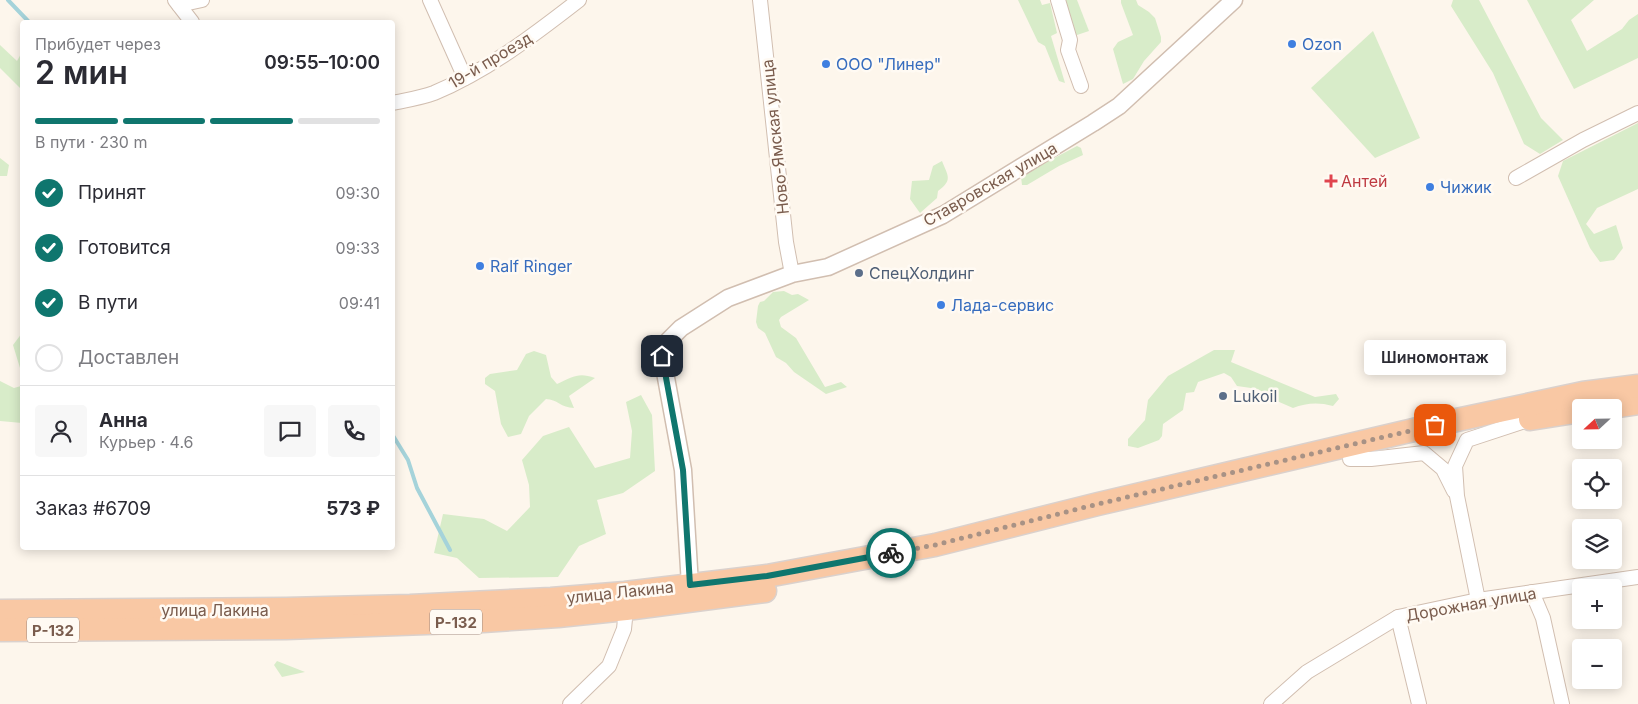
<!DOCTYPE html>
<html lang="ru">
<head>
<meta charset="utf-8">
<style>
	body { margin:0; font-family:Inter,sans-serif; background:#f7f7f7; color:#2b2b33; height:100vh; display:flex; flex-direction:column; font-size:19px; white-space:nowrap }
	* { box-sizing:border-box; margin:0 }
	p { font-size:16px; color:#7c7c81 }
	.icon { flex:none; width:28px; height:28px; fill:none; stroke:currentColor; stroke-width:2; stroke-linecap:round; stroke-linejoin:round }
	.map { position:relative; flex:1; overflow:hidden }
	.details { position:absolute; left:20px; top:20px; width:375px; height:530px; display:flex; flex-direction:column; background:#fff; border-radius:5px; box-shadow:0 2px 12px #0003 }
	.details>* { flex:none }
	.needle { width:32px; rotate:248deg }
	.fabs { position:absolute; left:1572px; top:399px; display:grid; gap:10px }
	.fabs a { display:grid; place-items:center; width:50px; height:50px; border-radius:5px; background:#fff; box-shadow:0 2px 12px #0003; font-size:25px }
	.pin { position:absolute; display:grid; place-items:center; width:42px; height:42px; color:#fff; margin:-21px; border-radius:10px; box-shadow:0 2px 8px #0006 }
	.courier { position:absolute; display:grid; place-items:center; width:50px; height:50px; margin:-25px; border:4px solid #0f766e; border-radius:50%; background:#fff; color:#222; box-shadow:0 1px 6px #0007 }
	.bubble { position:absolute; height:35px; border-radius:5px; background:#fff; box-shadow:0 2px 12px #0003; font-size:16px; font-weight:600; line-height:35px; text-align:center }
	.summary em { font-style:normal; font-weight:600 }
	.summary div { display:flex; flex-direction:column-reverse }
	.summary { display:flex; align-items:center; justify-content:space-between; height:85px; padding:0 15px }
	h1 { font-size:32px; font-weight:600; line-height:38px }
	.bar { display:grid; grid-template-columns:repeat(4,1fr); gap:8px 5px; align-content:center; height:60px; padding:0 15px }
	.bar i { height:6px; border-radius:4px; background:#e1e1e2 }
	.bar .current { background:#0f766e }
	.bar p { grid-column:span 4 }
	.line { display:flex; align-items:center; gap:12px; padding:0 15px; border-top:1px solid #e1e1e2 }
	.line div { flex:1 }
	.round { display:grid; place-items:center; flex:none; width:52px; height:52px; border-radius:5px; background:#f7f7f7 }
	ol { padding:0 15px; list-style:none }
	li { display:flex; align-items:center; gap:15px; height:55px }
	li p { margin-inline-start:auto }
	li .icon { padding:5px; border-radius:50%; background:#0f766e; color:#fff; stroke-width:4 }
	li:last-child { color:#7c7c81 }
	li i { width:28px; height:28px; border:2px solid #e1e1e2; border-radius:50% }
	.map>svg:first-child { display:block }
	.green { fill:#d8ecc9 }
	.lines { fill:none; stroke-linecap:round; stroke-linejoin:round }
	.stream { stroke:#a5d3da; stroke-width:4 }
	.minor-casing { stroke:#d1beb0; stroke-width:16 }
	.tertiary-casing { stroke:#d1beb0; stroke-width:19 }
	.trunk-casing { stroke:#dad1cd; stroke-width:25 }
	.minor { stroke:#fff; stroke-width:14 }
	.tertiary { stroke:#fff; stroke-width:16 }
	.trunk { stroke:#f9c8a4; stroke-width:22 }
	.done { stroke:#a89285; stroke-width:5; stroke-dasharray:0 9 }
	.route { stroke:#0f766e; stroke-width:6 }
	.shop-dot { fill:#3f7fe0; stroke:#fffaf3; stroke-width:2 }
	.health-dot { fill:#e0444e; stroke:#fffaf3; stroke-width:2 }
	.service-dot { fill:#5c6f8a; stroke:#fffaf3; stroke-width:2 }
	.labels { text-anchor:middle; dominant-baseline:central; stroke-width:5; stroke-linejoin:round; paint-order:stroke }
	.shield { fill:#fffaf3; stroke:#a28b7f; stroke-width:1 }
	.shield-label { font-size:15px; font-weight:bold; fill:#7a5c4d }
	.shop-label { font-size:16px; fill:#366cbe; stroke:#fffaf3; text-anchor:start }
	.street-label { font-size:16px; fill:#7a5c4d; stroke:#fffaf3 }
	.health-label { font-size:16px; fill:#be3a42; stroke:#fffaf3; text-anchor:start }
	.service-label { font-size:16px; fill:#4e5e75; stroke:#fffaf3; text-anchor:start }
</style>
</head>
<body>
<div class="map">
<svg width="1638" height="704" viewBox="0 0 1638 704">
	<rect width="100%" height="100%" fill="#fdf6ec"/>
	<g class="green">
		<polygon points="1018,0 1040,0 1042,5 1050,3 1057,33 1051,36 1065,83 1059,81 1045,46 1038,42"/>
		<polygon points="1063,0 1077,0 1089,31 1071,37"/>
		<polygon points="1121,0 1136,0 1138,5 1149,12 1155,18 1161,37 1161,42 1144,61 1133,79 1123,84 1113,49 1118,42 1133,35 1121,3"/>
		<polygon points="1453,0 1479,0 1541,118 1563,140 1540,154 1524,144 1493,73 1451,6"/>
		<polygon points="1527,0 1594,0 1571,20 1587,51 1622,29 1629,20 1638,14 1638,58 1574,89"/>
		<polygon points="1373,31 1420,138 1375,158 1311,88"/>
		<polygon points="0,45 17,61 22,52 22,90 0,68"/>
		<polygon points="1638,123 1638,189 1597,208 1586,224 1594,234 1616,225 1623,248 1614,260 1600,262 1590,248 1558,176 1563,161"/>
		<polygon points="1077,146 1081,148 1083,155 1059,166 1027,185 1022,185 1021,177 1028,172"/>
		<polygon points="0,158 9,165 7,176 0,176"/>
		<path d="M942,161C948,176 953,180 938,191L937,198L920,213L910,199L912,181L929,180L933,166Z"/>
		<polygon points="784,291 792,295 798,294 809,300 781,317 779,320 781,327 796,338 825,387 841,382 847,387 826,394 794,372 786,363 776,357 765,333 758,328 756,322 758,306 760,302 764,301 773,292"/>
		<polygon points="22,333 22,423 0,421 0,381 14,388 21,386 20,368 13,345"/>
		<path d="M1214,350H1235L1231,362L1315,397L1336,394L1339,399L1333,406C1318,402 1306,403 1293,408L1270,398L1258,389L1237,386L1231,377L1224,373L1198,382L1194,392L1186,393L1183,410L1163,424L1162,436L1159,440L1138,448L1128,446V439L1145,420L1148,400L1168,376Z"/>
		<path d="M534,351L546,355L551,377L557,384C573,377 578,372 595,378L569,396L574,408C561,408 557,399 546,399L529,416L521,434L508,437L501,424L495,391L485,384V378L490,374L517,370L526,354Z"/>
		<polygon points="641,395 652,415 655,471 623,493 597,500 606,534 579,546 558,577 479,578 457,558 434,553 443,514 484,519 507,531 530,507 529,485 522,460 543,436 569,427 595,468 630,458 632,431 626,402"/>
		<polygon points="277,661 305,672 282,677 274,665"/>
	</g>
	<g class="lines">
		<g class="stream">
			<polyline points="8,0 29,22"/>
			<polyline points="392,434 408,460 417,488 450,550"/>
		</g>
		<g class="minor-casing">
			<g id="minor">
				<polyline points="175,0 192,22"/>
				<polyline points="430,0 465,78"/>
				<polyline points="760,0 786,242 792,274"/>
				<polyline points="1058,0 1070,40 1068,50 1081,86"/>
				<polyline points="179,5 202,0"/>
				<path d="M392,103C406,100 421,98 434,93C487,71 534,35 579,0"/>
				<polyline points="1516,178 1583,140 1638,113"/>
				<polyline points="1350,459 1371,459 1424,453 1443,469 1454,491"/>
				<polyline points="1532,592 1543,618 1562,704"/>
				<polyline points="1478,600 1457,496 1455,466 1467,440 1531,419"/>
				<polyline points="1398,617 1419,704"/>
				<polyline points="570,704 609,666 624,629 626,609"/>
				<polyline points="1271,704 1307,672 1398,617 1478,600 1638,577"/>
			</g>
		</g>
		<g class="tertiary-casing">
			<polyline id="tertiary" points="690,585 683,470 662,356 668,341 681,328 728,298 792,274 828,267 943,215 1093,123 1119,106 1234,0"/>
		</g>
		<g class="trunk-casing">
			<g id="trunk">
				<polyline points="1605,408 1638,403"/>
				<polyline points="1530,419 1581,411"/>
				<polyline points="0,611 286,609 410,606 551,599 625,593 767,576 935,545 1098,504 1452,421 1583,393 1638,386"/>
				<polyline points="0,630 286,628 483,621 558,616 626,609 765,591"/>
			</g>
		</g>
		<use href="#minor" class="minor"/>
		<use href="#tertiary" class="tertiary"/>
		<use href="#trunk" class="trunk"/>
	</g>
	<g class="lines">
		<polyline class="done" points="891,553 935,545 1098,504 1435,425"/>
		<polyline class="route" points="662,356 683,470 690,585 767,576 891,553"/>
	</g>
	<g class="shop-dot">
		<circle cx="1292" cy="44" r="5"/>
		<circle cx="826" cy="64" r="5"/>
		<circle cx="1430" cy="187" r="5"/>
		<circle cx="480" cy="266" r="5"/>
		<circle cx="941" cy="305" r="5"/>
	</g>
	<path class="health-dot" d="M1328.5 173.5h5v5h5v5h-5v5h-5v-5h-5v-5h5z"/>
	<g class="service-dot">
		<circle cx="859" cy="273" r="5"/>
		<circle cx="1223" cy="396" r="5"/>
	</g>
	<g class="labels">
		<g class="shield">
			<rect x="430" y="609.5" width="52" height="25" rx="4"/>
			<rect x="27" y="617.5" width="52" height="25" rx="4"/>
		</g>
		<g class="shield-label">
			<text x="456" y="622">Р-132</text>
			<text x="53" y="630">Р-132</text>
		</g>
		<g class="shop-label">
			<text x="1302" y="44">Ozon</text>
			<text x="836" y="64">ООО "Линер"</text>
			<text x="1440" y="187">Чижик</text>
			<text x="490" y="266">Ralf Ringer</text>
			<text x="951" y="305">Лада-сервис</text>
		</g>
		<g class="street-label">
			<text transform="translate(490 60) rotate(-31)">19-й проезд</text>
			<text transform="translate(775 137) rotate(-96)">Ново-Ямская улица</text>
			<text transform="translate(990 184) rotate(-30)">Ставровская улица</text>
			<text transform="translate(620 592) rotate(-6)">улица Лакина</text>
			<text transform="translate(1471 604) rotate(-10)">Дорожная улица</text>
			<text x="215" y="610">улица Лакина</text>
		</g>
		<g class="health-label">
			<text x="1341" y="181">Антей</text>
		</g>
		<g class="service-label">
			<text x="869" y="273">СпецХолдинг</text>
			<text x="1233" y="396">Lukoil</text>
		</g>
	</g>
</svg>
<div class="fabs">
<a><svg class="needle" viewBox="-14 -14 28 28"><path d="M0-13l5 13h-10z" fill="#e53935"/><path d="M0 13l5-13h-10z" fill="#7c7c81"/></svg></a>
<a><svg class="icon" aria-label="locate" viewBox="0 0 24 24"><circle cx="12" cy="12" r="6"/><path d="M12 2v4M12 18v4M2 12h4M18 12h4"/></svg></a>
<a><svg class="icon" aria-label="layers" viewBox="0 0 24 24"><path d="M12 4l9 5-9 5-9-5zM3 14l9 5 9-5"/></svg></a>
<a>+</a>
<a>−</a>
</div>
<div class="pin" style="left:1435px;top:425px;background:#ea580c"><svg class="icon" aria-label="bag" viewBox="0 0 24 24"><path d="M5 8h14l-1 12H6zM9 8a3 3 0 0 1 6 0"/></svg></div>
<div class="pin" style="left:662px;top:356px;background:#1f2937"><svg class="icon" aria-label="home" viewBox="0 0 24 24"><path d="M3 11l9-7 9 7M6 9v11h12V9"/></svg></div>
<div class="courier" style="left:891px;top:553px"><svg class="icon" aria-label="bike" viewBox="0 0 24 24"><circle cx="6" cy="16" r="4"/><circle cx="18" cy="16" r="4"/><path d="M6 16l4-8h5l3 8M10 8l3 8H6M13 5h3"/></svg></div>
<div class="bubble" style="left:1364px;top:340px;width:142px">Шиномонтаж</div>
<section class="details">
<div class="summary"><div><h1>2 мин</h1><p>Прибудет через</p></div><em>09:55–10:00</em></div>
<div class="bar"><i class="current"></i><i class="current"></i><i class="current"></i><i></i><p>В пути · 230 m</p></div>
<ol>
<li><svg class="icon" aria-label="check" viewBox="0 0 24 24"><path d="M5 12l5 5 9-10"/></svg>Принят<p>09:30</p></li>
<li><svg class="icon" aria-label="check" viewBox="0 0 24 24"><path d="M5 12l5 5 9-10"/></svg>Готовится<p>09:33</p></li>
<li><svg class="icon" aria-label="check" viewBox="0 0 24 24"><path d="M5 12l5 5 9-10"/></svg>В пути<p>09:41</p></li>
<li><i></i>Доставлен</li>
</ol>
<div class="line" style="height:90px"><a class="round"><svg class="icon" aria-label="person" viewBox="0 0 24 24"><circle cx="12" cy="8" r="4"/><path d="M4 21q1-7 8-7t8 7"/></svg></a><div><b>Анна</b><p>Курьер · 4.6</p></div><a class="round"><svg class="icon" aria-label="chat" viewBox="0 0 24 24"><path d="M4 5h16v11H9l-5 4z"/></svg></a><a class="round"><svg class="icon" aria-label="phone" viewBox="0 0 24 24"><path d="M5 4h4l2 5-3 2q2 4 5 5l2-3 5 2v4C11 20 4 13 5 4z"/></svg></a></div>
<div class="line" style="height:65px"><div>Заказ #6709</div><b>573 ₽</b></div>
</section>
</div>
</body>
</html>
